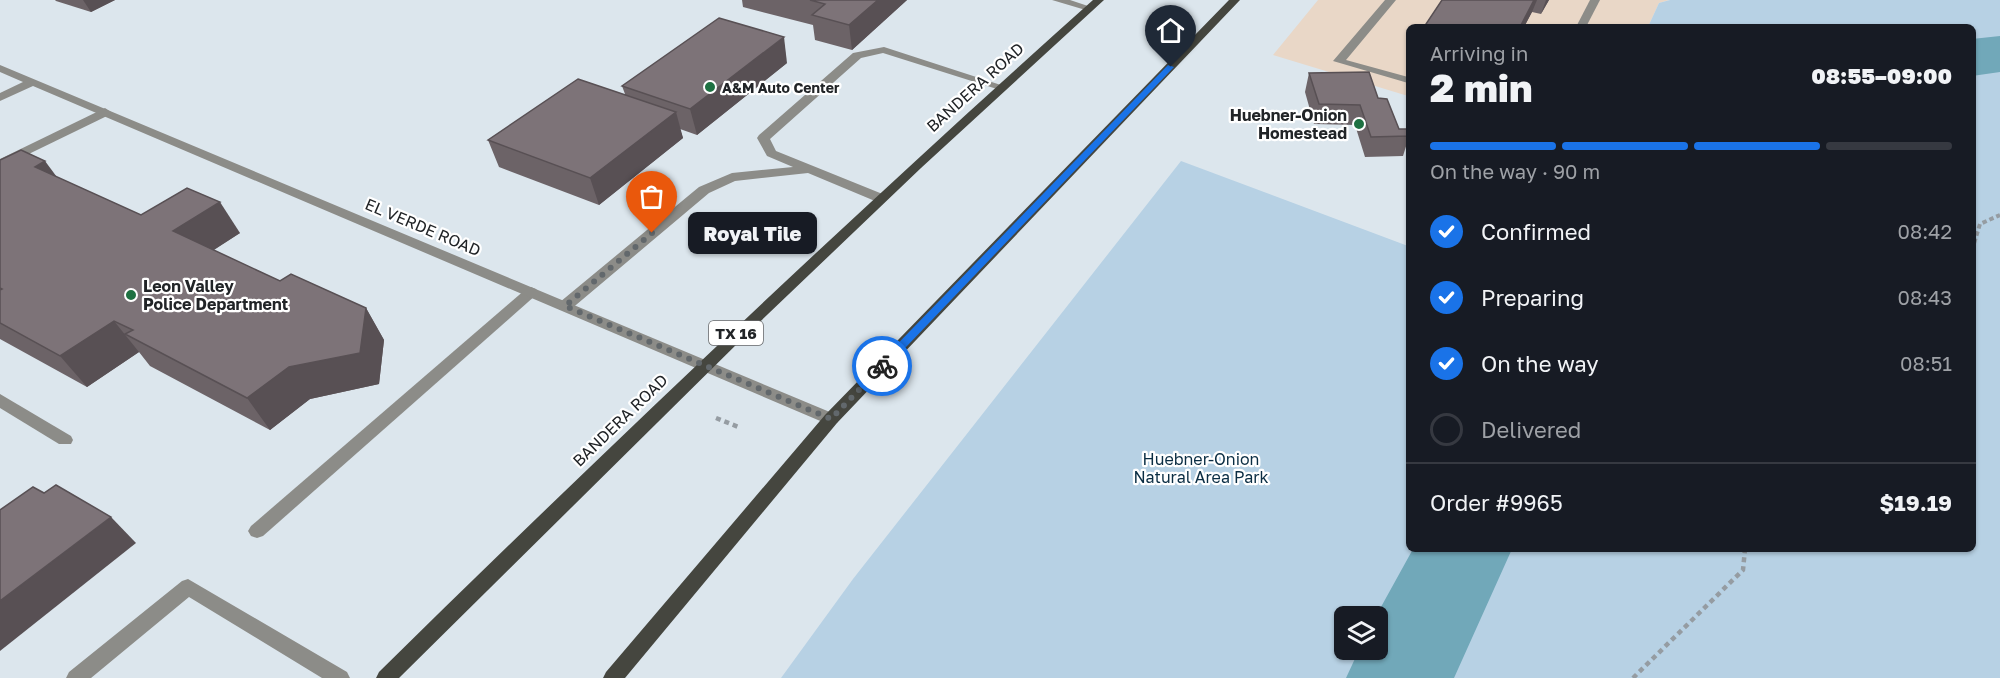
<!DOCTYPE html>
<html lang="en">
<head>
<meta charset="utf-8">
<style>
	body { margin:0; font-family:"Golos Text",sans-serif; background:#20242c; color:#f1f3f6; height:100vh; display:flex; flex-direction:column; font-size:22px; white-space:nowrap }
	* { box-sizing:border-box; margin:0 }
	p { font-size:20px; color:#9ea1a6 }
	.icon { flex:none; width:33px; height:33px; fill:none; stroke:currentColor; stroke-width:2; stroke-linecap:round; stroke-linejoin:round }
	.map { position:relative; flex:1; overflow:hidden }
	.sheet { position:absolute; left:1406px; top:24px; width:570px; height:528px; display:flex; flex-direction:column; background:#171b24; border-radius:9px; box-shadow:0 2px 4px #0004 }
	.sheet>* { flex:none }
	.fabs { position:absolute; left:1334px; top:606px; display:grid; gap:12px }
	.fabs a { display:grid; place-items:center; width:54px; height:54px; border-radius:9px; background:#171b24; box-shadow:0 2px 4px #0004; font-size:30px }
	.pin { position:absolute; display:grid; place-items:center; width:51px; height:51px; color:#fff; margin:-62px -26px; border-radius:50% 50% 50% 0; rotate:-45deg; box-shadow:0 0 6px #0007 }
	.pin .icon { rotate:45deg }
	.courier { position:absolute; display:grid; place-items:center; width:60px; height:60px; margin:-30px; border:4px solid #1a73e8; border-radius:50%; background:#fff; color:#222; box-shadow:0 2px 8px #0007 }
	.bubble { position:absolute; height:42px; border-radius:9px; background:#171b24; box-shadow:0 2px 4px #0004; font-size:20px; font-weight:800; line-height:42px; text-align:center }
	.head em { font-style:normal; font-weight:800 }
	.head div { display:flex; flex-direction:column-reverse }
	.head { display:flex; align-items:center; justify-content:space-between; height:102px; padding:0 24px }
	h1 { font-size:39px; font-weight:800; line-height:45px }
	.bar { display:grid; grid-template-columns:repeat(4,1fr); gap:9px 6px; align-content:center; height:72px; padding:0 24px }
	.bar i { height:8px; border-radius:4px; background:#363941 }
	.bar .current { background:#1a73e8 }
	.bar p { grid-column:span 4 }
	.line { display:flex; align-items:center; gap:15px; padding:0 24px; border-top:2px solid #363941 }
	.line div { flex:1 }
	ol { padding:0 24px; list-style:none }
	li { display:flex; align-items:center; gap:18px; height:66px }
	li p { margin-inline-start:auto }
	li .icon { padding:6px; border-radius:50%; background:#1a73e8; color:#fff; stroke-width:4 }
	li:last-child { color:#9ea1a6 }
	li i { width:33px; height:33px; border:3px solid #363941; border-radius:50% }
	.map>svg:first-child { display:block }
	.commercial { fill:#e9d7c7 }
	.green { fill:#b7d1e4; fill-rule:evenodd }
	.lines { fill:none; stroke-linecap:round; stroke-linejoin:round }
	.river { fill:#71a8b9; fill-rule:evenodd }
	.path-far1 { stroke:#959ca2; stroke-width:4; stroke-dasharray:4.5 3; stroke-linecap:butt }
	.path { stroke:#959ca2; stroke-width:4.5; stroke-dasharray:5 4; stroke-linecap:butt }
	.service { fill:#8c8c88; fill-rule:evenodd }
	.minor { fill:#8c8c88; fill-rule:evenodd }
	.primary { fill:#45463f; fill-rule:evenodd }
	.wall { fill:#6c6367 }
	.shaded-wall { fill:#585054 }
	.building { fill:#7d7378; stroke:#585054; stroke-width:1.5 }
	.route { fill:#1a73e8 }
	.done { stroke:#62686c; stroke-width:6; stroke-dasharray:0 10.8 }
	.poi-dot { fill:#1e7142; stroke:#fff; stroke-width:2 }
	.labels { text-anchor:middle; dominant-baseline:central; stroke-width:4.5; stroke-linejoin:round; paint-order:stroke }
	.far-poi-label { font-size:14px; font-weight:bold; fill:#212427; stroke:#fff; text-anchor:start }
	.shield { fill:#fff; stroke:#646668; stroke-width:1.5 }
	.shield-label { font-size:15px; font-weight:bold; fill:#212427 }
	.street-label { font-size:16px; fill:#212427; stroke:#fff }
	.poi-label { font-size:16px; font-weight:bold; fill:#212427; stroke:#fff; text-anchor:end }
	.park-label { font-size:16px; fill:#0a2d43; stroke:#fff }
</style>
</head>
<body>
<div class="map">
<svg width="2000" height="678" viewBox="0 0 2000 678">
	<rect width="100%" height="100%" fill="#dce6ed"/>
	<polygon class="commercial" points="1318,0 1669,0 1659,3 1648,27 1408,27 1408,96 1273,55"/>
	<path class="green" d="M1670,0H2000V678H781L853,579L1181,161L1408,246V549H1972V27H1648L1659,3ZM1377,616V650H1344V616Z"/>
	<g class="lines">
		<g class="river">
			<polygon points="2000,36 2000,72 1972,76 1972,39"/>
			<polygon points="1413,549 1512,549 1454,678 1346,678 1359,650 1377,650 1376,616"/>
		</g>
		<polyline class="path-far1" points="1972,250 1980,224 2000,215"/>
		<g class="path">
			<polyline points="716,418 741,428"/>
			<polyline points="1633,678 1743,570 1745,549"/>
		</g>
		<g class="service">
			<polygon points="1052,0 1070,0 1094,8 1089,11"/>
			<polygon points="1385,0 1396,0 1346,60 1408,77 1408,83 1333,61"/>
			<polygon points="1590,0 1600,0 1586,27 1576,27"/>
			<polygon points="884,47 1007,87 1005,89 997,89 883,53 861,58 770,139 776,151 885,195 887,198 885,201 875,201 808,173 735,181 709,193 570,310 560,310 558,306 560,302 699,187 732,173 793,167 767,156 757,138 759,135 853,53"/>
			<polygon points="105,108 111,112 109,115 0,168 0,159"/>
			<polygon points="531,287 536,289 538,292 536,295 263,536 257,538 251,536 248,531 251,526 526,289"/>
			<polygon points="0,394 71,436 73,440 71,444 59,444 0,408"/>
			<polygon points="188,579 347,672 350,678 322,678 189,597 91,678 66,678 69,672 182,581"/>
		</g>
		<polygon class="minor" points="0,65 837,415 839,419 837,423 825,423 33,86 0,101 0,93 23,82 0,72"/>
		<g class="primary">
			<path d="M1093,0H1104L921,168L743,338L399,678H376L379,672C612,443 849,218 1093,0Z"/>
			<polygon points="1229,0 1240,0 837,423 625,678 603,678 606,672 825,415"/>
		</g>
	</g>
	<g class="wall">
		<polygon points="55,0 115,0 91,12 56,1"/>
		<polygon points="742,0 907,0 852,50 815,40 813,25 743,7"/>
		<polygon points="1442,0 1549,0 1541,14 1532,12 1524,27 1424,27"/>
		<polygon points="787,63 697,135 680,129 683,138 599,205 499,167 488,140 625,94 622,86"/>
		<polygon points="1309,73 1378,98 1399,129 1408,133 1408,140 1403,156 1365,157 1355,125 1314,124 1305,92"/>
		<polygon points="0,160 57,177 141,215 240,233 213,250 280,281 366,308 384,340 379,384 310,399 270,430 150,366 139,352 87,387 0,339"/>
	</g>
	<g class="shaded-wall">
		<polygon points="83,0 115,0 91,12"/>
		<polygon points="878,0 907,0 852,50 849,25"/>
		<polygon points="1534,0 1537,0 1532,12 1524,27 1520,27"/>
		<polygon points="1546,0 1549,0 1541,14"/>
		<polygon points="784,37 787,63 697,135 690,109"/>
		<polygon points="676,112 683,138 599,205 590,178"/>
		<polygon points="45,161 68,192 35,167"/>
		<polygon points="220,202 240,233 194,263 173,231"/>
		<polygon points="366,308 384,340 379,384 310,399 270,430 247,398"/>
		<polygon points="114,321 139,352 87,387 60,356"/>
		<polygon points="111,517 136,543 0,651 0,601"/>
	</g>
	<g class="building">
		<polygon points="810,0 878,0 849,25 812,15 825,4"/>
		<polygon points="1442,0 1534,0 1520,27 1424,27"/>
		<polygon points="719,18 784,37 690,109 622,86"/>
		<polygon points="1369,72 1378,98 1387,99 1399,129 1407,129 1408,136 1371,137 1360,105 1319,104 1309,73"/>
		<polygon points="578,79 676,112 590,178 488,140"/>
		<polygon points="21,150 45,161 35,167 141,215 187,188 220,202 173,231 280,281 291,274 366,308 360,353 289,367 247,398 125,334 133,330 114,321 60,356 0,323 0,290 2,289 0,288 0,160"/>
		<polygon points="56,485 111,517 0,601 0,510 33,487 44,493"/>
	</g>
	<polygon class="route" points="1168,65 1174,67 885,369 878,369 878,364"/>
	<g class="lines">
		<polyline class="done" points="652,233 565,306 831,419 882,366"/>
	</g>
	<g class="poi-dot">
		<circle cx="710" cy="87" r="6"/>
		<circle cx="1359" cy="124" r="6"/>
		<circle cx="131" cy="295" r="6"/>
	</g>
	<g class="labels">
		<g class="far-poi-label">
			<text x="722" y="87">A&amp;M Auto Center</text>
		</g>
		<rect class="shield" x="709" y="321" width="54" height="24" rx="4.5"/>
		<g class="shield-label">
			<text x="736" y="333">TX 16</text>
		</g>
		<g class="street-label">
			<text transform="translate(975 87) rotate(-42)">BANDERA ROAD</text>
			<text transform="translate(423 227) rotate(23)">EL VERDE ROAD</text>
			<text transform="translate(620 420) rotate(-44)">BANDERA ROAD</text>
		</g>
		<g class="poi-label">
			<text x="1347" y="115">Huebner-Onion<tspan x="1347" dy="18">Homestead</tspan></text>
			<text x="143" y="286" text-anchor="start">Leon Valley<tspan x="143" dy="18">Police Department</tspan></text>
		</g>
		<g class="park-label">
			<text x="1201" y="459">Huebner-Onion<tspan x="1201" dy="18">Natural Area Park</tspan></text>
		</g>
	</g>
</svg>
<div class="fabs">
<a><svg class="icon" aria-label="layers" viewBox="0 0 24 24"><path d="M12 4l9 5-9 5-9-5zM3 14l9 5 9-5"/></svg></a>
</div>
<div class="pin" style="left:652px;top:233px;background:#ea580c"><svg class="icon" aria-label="bag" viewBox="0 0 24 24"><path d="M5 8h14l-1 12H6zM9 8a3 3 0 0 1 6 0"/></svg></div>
<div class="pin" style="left:1171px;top:67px;background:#1f2937"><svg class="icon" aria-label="home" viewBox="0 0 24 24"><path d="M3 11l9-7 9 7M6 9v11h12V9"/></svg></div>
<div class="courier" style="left:882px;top:366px"><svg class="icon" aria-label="bike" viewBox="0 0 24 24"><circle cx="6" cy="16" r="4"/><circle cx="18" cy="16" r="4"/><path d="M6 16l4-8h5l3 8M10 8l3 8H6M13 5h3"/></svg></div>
<div class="bubble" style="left:688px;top:212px;width:129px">Royal Tile</div>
<section class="sheet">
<div class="head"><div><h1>2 min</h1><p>Arriving in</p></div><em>08:55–09:00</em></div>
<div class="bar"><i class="current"></i><i class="current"></i><i class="current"></i><i></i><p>On the way · 90 m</p></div>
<ol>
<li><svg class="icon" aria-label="check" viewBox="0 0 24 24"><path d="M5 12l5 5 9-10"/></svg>Confirmed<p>08:42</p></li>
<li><svg class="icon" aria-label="check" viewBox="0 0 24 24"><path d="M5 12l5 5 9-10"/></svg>Preparing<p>08:43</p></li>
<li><svg class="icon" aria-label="check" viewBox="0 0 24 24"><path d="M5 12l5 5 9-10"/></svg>On the way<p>08:51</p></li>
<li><i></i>Delivered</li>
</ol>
<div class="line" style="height:78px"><div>Order #9965</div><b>$19.19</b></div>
</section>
</div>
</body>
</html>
